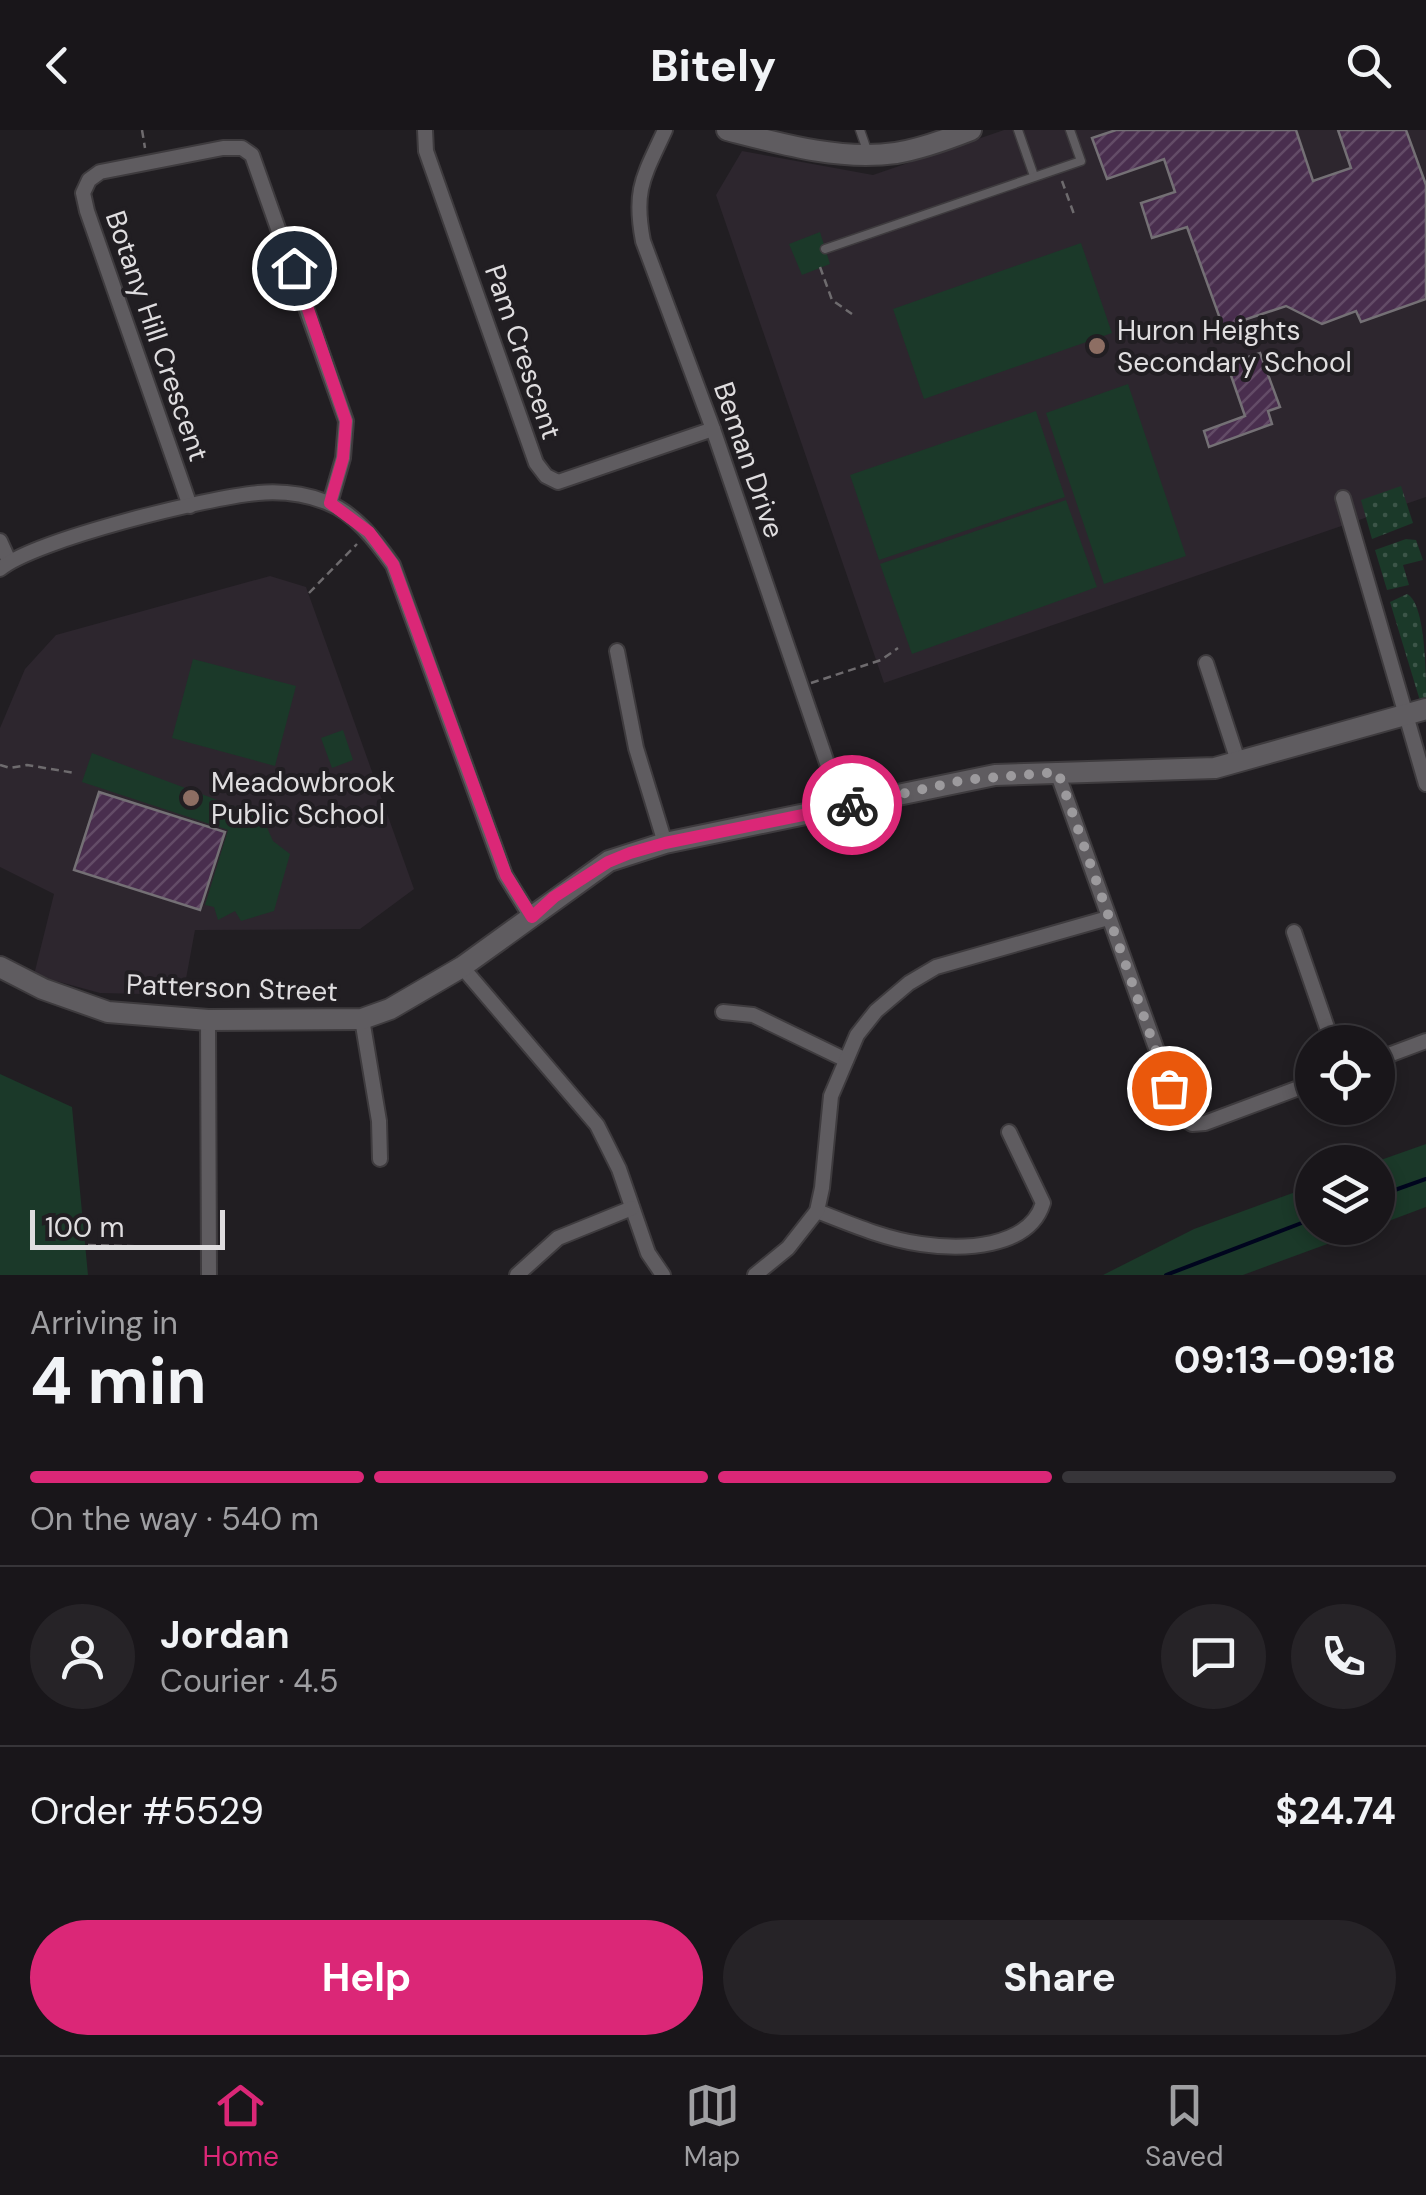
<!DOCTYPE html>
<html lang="en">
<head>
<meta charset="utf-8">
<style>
	body { margin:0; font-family:"DM Sans",sans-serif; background:#262327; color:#f1f3f6; height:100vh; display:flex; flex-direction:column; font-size:38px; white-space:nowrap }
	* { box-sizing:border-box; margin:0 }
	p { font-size:32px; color:#9f9fa2 }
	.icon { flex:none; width:55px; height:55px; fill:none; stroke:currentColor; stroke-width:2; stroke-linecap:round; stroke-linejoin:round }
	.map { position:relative; height:1145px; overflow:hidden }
	.sheet { display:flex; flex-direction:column; background:#19161a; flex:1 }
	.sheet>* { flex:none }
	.fabs { position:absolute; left:1295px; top:895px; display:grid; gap:20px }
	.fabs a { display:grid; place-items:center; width:100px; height:100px; border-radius:50%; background:#19161a; box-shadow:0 5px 15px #0003,0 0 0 2px #373539; font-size:50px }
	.scale { position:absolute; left:30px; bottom:25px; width:195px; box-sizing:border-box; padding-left:10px; border:5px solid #dfdddf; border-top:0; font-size:28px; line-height:35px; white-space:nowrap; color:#dfdddf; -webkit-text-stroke:8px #211e22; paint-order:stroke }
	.pin { position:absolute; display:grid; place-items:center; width:85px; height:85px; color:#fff; margin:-42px; border:5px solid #fff; border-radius:50%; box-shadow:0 2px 10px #0007 }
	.courier { position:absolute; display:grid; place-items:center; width:100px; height:100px; margin:-50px; border:8px solid #db2777; border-radius:50%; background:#fff; color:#222; box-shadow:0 2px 12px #0007 }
	.headline em { font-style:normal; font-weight:700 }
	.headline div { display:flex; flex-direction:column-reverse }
	.headline { display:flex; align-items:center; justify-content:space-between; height:170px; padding:0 30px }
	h1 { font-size:65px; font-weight:700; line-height:75px }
	.bar { display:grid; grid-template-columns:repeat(4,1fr); gap:15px 10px; align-content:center; height:120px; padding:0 30px }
	.bar i { height:12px; border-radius:8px; background:#373539 }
	.bar .on { background:#db2777 }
	.bar p { grid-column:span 4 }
	.line { display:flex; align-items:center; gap:25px; padding:0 30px; border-top:2px solid #373539 }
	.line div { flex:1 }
	.round { display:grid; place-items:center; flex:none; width:105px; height:105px; border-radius:52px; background:#262327 }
	.cta { display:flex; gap:20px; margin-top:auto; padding:20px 30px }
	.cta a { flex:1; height:115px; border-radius:60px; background:#db2777; color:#fff; font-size:40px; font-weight:700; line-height:115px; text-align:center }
	.cta a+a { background:#262327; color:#f1f3f6 }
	header { display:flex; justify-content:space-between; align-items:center; height:130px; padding:0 30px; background:#19161a; font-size:45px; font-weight:700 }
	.menu { display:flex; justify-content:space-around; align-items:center; height:140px; border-top:2px solid #373539; background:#19161a; font-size:28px; color:#9f9fa2 }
	.menu a { display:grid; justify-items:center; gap:5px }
	.menu .on { color:#db2777 }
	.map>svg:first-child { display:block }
	.built { fill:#2d262e }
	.grass { fill:url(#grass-dots) }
	.park { fill:#1b3929 }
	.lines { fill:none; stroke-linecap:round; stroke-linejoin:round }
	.stream { stroke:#00051e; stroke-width:4 }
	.building { fill:url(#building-hatch); stroke:#747075; stroke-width:2.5 }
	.lane-casing { stroke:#3e3b3e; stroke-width:11 }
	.street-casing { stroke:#3e3b3e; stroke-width:18 }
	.secondary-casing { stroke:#3e3b3e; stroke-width:24 }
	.path { stroke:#6e6b6e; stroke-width:2.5; stroke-dasharray:8 5; stroke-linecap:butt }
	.lane { stroke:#5f5c60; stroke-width:8 }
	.street { stroke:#5f5c60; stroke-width:14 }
	.secondary { stroke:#5f5c60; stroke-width:20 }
	.done { stroke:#9c9a9d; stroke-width:10; stroke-dasharray:0 18 }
	.route { stroke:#db2777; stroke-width:12 }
	.education-dot { fill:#8d6e63; stroke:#211e22; stroke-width:4 }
	.labels { text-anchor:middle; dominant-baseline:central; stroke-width:8; stroke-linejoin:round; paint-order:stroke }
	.poi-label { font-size:28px; fill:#dfdddf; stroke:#211e22; text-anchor:start }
	.street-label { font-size:28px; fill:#dfdddf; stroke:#211e22 }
</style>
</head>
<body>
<header><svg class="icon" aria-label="back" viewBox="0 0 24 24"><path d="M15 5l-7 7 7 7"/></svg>Bitely<svg class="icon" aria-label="search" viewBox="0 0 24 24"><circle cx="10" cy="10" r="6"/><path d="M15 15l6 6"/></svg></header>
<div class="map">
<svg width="1426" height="1145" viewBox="0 0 1426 1145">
	<defs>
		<pattern id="grass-dots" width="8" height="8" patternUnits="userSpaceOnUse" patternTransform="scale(2.5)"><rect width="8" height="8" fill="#1b3929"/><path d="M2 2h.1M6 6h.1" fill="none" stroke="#3c5548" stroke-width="1.8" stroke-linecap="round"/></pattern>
		<pattern id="building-hatch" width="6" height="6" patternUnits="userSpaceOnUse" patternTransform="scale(2.5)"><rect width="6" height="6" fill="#492e4e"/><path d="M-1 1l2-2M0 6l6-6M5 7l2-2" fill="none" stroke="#634c67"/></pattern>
	</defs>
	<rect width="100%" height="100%" fill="#211e22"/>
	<g class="built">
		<polygon points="1004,0 1426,0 1426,367 884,553 716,65 742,21 873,45"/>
		<polygon points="270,446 306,457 414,759 360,799 195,800 183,865 100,863 34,845 54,764 0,737 0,598 25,539 56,505"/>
	</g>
	<g class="grass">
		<polygon points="1401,356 1413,393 1372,409 1361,370"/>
		<polygon points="1406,409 1416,410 1423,430 1403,435 1409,455 1387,460 1375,420"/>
		<path d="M1407,464C1426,473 1426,547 1426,573L1421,574L1390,472Z"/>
	</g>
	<g class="park">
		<polygon points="820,102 830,134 802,145 789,114"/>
		<polygon points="1081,113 1112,203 924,269 893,179"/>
		<polygon points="1128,254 1186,426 1104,454 1046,283"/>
		<polygon points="1036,281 1065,367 879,430 850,345"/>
		<polygon points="1066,370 1097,457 912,524 880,434"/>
		<polygon points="193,529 296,556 275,636 172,608"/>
		<polygon points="343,600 353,630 332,638 321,608"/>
		<polygon points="92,623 257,685 265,693 273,711 290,724 274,781 241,791 235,781 218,790 214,777 205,775 228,700 82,652"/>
		<polygon points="0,944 72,977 88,1145 0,1145"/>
		<polygon points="1426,1014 1426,1077 1378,1095 1375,1032"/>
		<polygon points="1312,1056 1312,1098 1371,1098 1243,1145 1103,1145 1194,1099"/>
	</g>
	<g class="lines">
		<g class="stream">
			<polyline points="1378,1066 1426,1049"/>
			<polyline points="1166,1145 1312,1089"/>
		</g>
	</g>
	<g class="building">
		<polygon points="1116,0 1296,0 1313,51 1351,38 1338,0 1406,0 1426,55 1426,169 1361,192 1356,181 1322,194 1286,176 1223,197 1187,97 1152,108 1141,73 1175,62 1164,29 1107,49 1092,8"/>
		<polygon points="1260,223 1280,277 1268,281 1272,294 1209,317 1204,301 1245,286 1227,234"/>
		<polygon points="99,662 225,702 200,780 74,740"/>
	</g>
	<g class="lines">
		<g class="lane-casing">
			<g id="lane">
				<polyline points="860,0 868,23"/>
				<polyline points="1018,0 1034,46"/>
				<polyline points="825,119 1081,31 1070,0"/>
			</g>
		</g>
		<g class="street-casing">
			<g id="street">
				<polyline points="425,0 426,21 536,333 546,346 558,352 713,299"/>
				<path d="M665,0C644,46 633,59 643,111L713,299L842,677"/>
				<polyline points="1343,368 1426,654"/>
				<polyline points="190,376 87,81 83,63 89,50 100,42 223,18 242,18 252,25 346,291 343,328 330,373"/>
				<polyline points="0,411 9,431"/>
				<path d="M0,439C34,410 209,367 258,363C281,361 305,364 326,372C355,383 376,411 393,435L505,745L531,787"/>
				<polyline points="617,521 636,618 665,713"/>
				<polyline points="1206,533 1239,634"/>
				<polyline points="1057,642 1180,985 1192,994 1205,993 1312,953"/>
				<polyline points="1294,802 1332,912"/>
				<polyline points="462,837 597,995 619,1039 648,1123 663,1145"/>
				<polyline points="723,882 753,885 846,930"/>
				<polyline points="362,889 379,991 380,1029"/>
				<polyline points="208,890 209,1145"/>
				<polyline points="1378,929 1426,911"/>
				<path d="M817,1081C850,1094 885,1109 921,1114C961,1120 1029,1119 1043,1073L1009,1002"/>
				<polyline points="517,1145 558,1108 632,1078"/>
				<polyline points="755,1145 788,1118 817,1081 822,1058 831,966 857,905 876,881 909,853 936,837 1108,788"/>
			</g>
		</g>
		<g class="secondary-casing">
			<g id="secondary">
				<path d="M727,0C781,14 840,31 896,23C921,19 948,9 971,0"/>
				<polyline points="0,837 43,859 108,882 208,890 362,889 390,879 462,837 609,731 665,713 995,645 1215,638 1426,579"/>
			</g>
		</g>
		<g class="path">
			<polyline points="142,0 145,18"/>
			<polyline points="1062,51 1075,87"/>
			<polyline points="820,137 832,170 852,184"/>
			<polyline points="309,463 357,414"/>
			<polyline points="811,553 881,530 898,518"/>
			<polyline points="0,635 10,638 27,635 75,643"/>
			<polyline points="88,1115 197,1118"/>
		</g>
		<use href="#lane" class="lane"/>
		<use href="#street" class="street"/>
		<use href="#secondary" class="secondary"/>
	</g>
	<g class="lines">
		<polyline class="done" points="852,675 964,650 1058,642 1169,958"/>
		<polyline class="route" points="294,138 346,291 343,328 330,373 369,402 393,434 506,745 532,787 554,767 608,732 630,723 665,713 852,675"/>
	</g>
	<g class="education-dot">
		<circle cx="1097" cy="216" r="10"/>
		<circle cx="191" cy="668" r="10"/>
	</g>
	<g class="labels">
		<g class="poi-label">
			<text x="1117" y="200">Huron Heights<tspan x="1117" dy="32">Secondary School</tspan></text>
			<text x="211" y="652">Meadowbrook<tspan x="211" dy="32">Public School</tspan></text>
		</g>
		<g class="street-label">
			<text transform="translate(157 206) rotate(71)">Botany Hill Crescent</text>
			<text transform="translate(523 222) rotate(71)">Pam Crescent</text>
			<text transform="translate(749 330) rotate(71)">Beman Drive</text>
			<text transform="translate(232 858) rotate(2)">Patterson Street</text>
		</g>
	</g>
</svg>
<div class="fabs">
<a><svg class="icon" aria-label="locate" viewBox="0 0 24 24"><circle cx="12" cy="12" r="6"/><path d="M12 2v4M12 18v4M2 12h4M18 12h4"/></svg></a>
<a><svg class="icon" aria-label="layers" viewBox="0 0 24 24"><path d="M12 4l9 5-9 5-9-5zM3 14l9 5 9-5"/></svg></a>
</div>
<div class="scale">100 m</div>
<div class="pin" style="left:1169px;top:958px;background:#ea580c"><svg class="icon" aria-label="bag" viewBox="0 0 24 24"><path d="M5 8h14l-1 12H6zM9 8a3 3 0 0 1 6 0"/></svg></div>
<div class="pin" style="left:294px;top:138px;background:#1f2937"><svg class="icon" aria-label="home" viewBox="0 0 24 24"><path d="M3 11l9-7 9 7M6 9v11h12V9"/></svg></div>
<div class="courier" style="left:852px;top:675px"><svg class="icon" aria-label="bike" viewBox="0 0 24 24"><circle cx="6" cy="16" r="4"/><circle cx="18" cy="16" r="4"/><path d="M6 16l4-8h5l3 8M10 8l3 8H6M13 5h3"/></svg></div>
</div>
<section class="sheet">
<div class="headline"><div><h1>4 min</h1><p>Arriving in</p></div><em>09:13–09:18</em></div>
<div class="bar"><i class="on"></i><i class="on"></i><i class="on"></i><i></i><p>On the way · 540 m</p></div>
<div class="line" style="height:180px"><a class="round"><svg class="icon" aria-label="person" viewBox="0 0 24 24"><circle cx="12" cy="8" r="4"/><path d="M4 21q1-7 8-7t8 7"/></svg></a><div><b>Jordan</b><p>Courier · 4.5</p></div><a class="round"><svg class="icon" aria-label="chat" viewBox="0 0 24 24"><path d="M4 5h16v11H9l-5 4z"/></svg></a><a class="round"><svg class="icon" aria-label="phone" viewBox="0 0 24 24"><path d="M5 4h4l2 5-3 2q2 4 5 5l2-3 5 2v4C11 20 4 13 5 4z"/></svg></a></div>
<div class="line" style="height:130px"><div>Order #5529</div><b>$24.74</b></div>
<div class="cta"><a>Help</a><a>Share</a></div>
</section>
<nav class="menu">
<a class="on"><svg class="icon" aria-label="home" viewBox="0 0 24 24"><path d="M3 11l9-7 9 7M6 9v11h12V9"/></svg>Home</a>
<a><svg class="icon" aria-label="map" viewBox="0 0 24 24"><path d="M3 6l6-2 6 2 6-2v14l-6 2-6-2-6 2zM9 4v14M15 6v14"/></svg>Map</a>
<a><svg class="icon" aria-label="saved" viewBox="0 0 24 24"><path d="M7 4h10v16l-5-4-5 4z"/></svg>Saved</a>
</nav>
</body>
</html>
